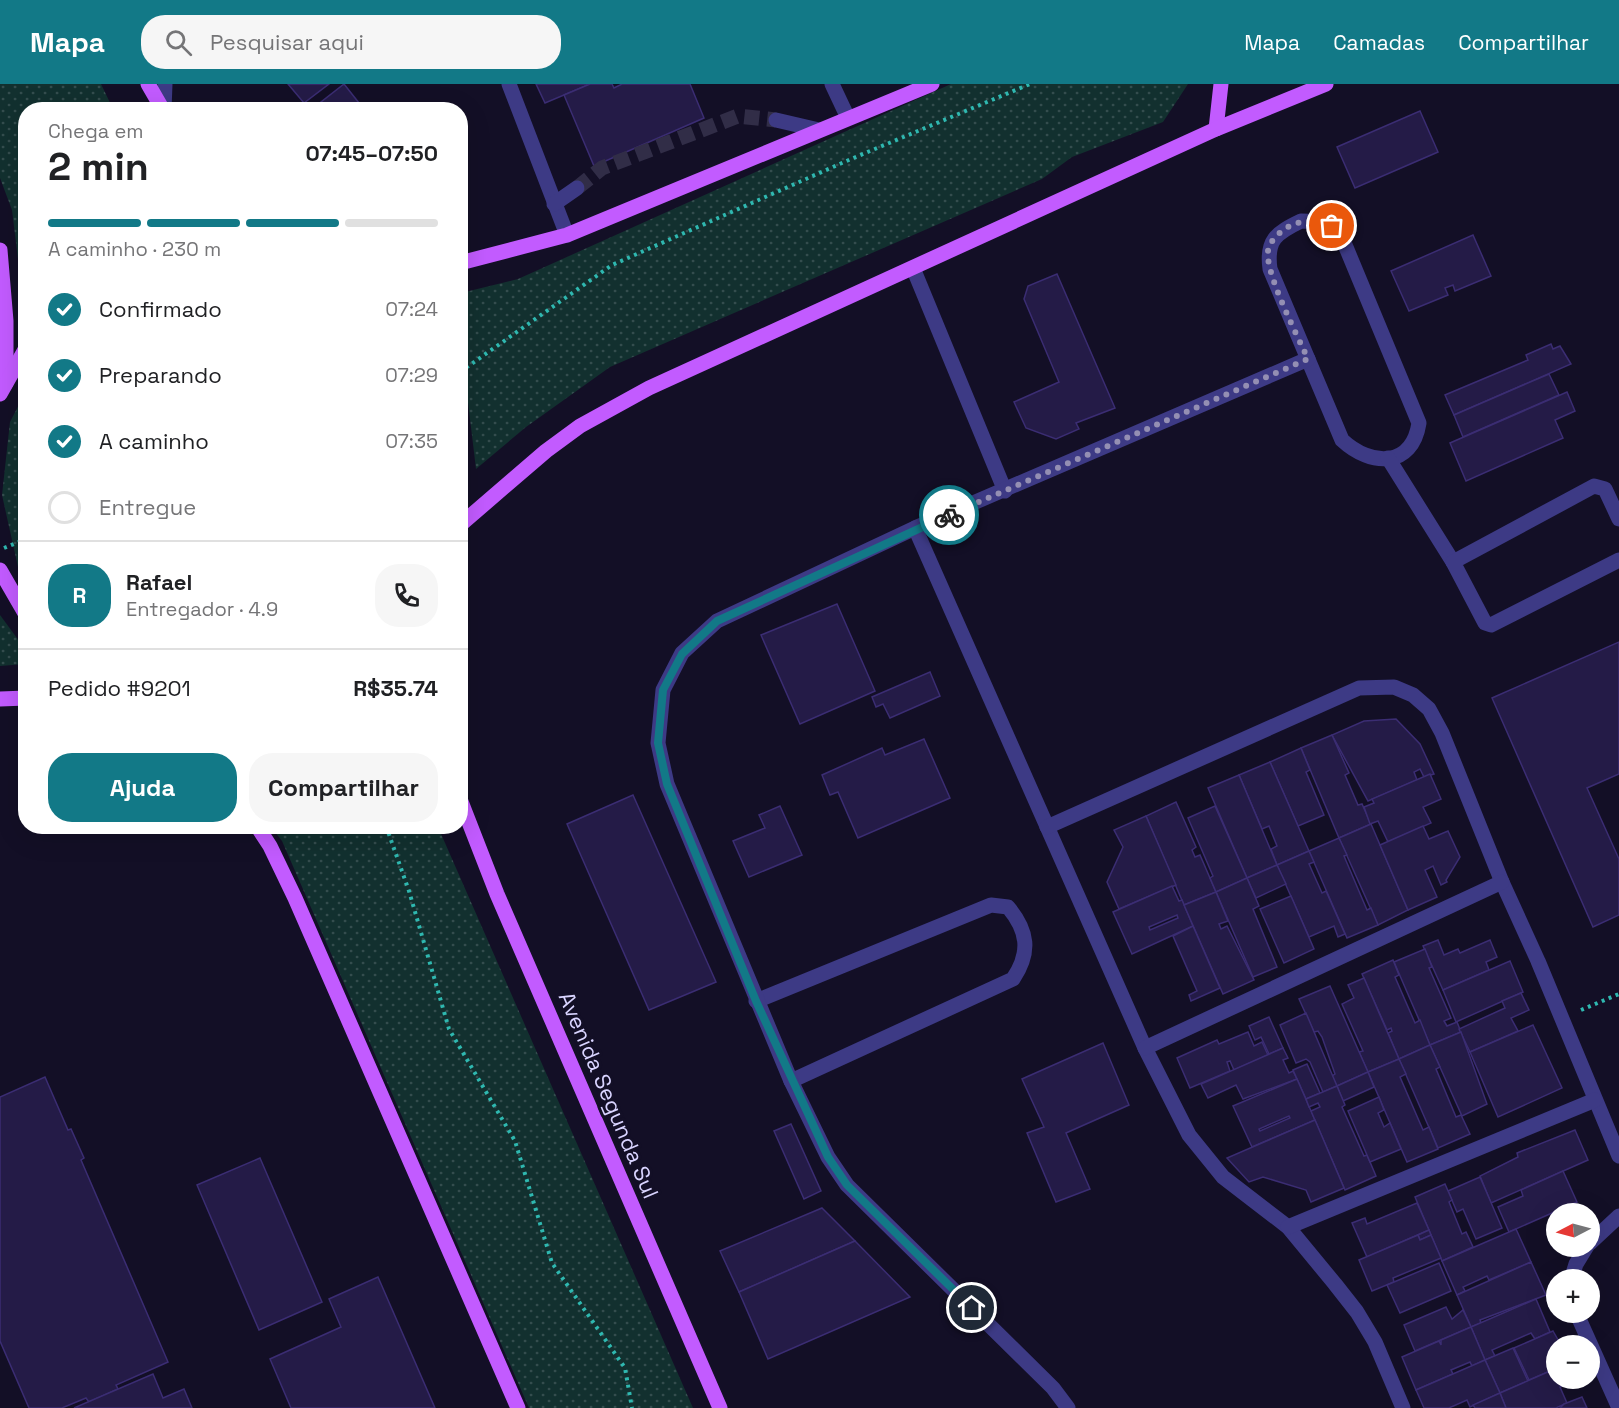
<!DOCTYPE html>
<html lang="pt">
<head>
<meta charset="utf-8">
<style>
	body { margin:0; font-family:"Space Grotesk",sans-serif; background:#f6f6f6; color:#202124; height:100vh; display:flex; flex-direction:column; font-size:22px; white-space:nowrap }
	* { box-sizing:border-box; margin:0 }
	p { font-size:20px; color:#757577 }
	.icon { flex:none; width:33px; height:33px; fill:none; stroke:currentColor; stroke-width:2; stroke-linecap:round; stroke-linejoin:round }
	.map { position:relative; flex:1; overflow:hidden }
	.details { position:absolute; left:18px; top:18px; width:450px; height:732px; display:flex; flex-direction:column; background:#fff; border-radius:24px; box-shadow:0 6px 24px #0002 }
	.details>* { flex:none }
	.needle { width:39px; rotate:264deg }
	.tools { position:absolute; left:1546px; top:1119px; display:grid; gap:12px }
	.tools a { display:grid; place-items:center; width:54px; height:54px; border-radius:50%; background:#fff; box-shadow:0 6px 24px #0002; font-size:30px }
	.pin { position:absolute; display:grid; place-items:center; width:51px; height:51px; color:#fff; margin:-26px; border:3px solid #fff; border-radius:50%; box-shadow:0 2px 6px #0007 }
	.courier { position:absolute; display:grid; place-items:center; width:60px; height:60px; margin:-30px; border:4px solid #127987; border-radius:50%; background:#fff; color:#222; box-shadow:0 2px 8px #0007 }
	.headline em { font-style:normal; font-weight:800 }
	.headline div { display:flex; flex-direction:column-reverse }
	.headline { display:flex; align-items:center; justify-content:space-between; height:102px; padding:0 30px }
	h1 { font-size:39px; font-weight:800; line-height:45px }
	.bar { display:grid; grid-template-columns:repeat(4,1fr); gap:9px 6px; align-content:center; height:72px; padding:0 30px }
	.bar i { height:8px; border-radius:4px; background:#e0e0e0 }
	.bar .active { background:#127987 }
	.bar p { grid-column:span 4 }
	.line { display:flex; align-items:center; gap:15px; padding:0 30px; border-top:2px solid #e0e0e0 }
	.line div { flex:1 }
	.round { display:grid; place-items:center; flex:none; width:63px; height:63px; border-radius:24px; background:#f6f6f6 }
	ol { padding:0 30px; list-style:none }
	li { display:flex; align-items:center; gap:18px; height:66px }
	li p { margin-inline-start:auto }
	li .icon { padding:6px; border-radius:50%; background:#127987; color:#fff; stroke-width:4 }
	li:last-child { color:#757577 }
	li i { width:33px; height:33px; border:3px solid #e0e0e0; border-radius:50% }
	.action { display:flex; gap:12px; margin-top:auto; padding:12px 30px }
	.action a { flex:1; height:69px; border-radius:24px; background:#127987; color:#fff; font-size:24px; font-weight:800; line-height:69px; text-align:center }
	.action a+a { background:#f6f6f6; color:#202124 }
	header { display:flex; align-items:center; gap:36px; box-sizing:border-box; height:84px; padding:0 30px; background:#127987; color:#fff }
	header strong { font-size:28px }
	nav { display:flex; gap:33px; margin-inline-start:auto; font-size:21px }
	.search { width:420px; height:54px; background:#f6f6f6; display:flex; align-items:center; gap:15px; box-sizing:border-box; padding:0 21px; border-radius:24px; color:#757577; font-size:22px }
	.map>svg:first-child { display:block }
	.green { fill:url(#green-dots) }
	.building { fill:#241b47; stroke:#3b2d73; stroke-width:1.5; fill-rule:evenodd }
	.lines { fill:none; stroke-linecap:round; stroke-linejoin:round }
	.minor-tunnel { stroke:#312d47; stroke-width:15; stroke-dasharray:15 8; stroke-linecap:butt }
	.path { stroke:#2fb8b0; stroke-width:4; stroke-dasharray:3 4.5; stroke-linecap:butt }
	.minor { stroke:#3d3a85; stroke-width:15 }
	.major { stroke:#c25bff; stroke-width:15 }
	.done { stroke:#948fb3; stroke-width:6; stroke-dasharray:0 10.8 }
	.route { stroke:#127987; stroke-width:8 }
	.labels { text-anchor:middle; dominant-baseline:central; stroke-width:6; stroke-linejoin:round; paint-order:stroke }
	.street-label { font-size:22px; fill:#d9d4ff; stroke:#130f26 }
</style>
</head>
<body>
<header>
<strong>Mapa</strong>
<div class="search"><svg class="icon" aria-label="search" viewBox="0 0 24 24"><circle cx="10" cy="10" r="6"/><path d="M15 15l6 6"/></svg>Pesquisar aqui</div>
<nav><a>Mapa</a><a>Camadas</a><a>Compartilhar</a></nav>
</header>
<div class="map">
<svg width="1619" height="1324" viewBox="0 0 1619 1324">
	<defs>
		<pattern id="green-dots" width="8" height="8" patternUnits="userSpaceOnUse" patternTransform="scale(1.5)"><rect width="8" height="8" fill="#12302f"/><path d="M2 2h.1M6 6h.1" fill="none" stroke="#344d4e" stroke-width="1.8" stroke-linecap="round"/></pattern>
	</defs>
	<rect width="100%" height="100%" fill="#130f26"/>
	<g class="green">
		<polygon points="0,0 101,0 113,25 26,26 24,225 12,126 0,94"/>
		<polygon points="951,0 1188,0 1163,38 1072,73 1042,95 610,283 526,343 476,385 467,310 461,300 461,209 518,195"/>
		<polygon points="25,309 25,496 18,483 2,411 10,338"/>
		<polygon points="0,531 25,565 25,580 0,582"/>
		<polygon points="271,743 438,743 693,1324 529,1324 282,757"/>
	</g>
	<g class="building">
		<polygon points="288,0 329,0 304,19"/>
		<polygon points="344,0 359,19 351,26 319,26 316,22"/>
		<polygon points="536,0 590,0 545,19"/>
		<polygon points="590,0 612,0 614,4 622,0 690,0 704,34 594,82 564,11"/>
		<polygon points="1420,27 1438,68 1355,104 1337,63"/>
		<polygon points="1473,151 1491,192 1455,207 1453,201 1445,204 1448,211 1409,227 1391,187"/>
		<polygon points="1057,190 1115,324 1076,339 1079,345 1056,355 1026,344 1014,318 1059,298 1024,215 1028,202"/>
		<polygon points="1551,260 1553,265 1560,262 1571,280 1454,331 1445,311 1528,276 1526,271"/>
		<polygon points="1549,290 1559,311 1463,353 1454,331"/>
		<polygon points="1567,308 1575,327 1555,336 1563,354 1466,397 1450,359"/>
		<polygon points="837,520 875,607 800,640 761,551"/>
		<polygon points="1619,558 1619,690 1587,704 1619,775 1619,831 1593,843 1492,614"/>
		<polygon points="930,588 940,612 890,634 883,620 876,623 872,613"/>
		<polygon points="1396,635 1420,660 1434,690 1424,693 1420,685 1414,688 1417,696 1368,717 1332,651 1364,637"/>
		<polygon points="1332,651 1349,689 1345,691 1358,721 1362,720 1371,740 1339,754 1301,664"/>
		<polygon points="924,655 950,714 858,754 838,708 830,711 822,691 882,664 885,671"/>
		<polygon points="1301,664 1310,686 1306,688 1324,731 1298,742 1270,678"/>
		<polygon points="1270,678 1309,767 1277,781 1271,765 1277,762 1269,742 1262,745 1239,691"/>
		<polygon points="1430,690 1441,715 1423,723 1431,739 1388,758 1378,737 1370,740 1364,723 1374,719 1372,715"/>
		<polygon points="1239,691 1277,781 1247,794 1208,704"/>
		<polygon points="633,711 716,898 649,926 567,740"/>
		<polygon points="1176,718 1196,763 1192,766 1195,773 1200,771 1216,808 1184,821 1146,732"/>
		<polygon points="780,722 802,771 749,793 733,757 765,744 759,731"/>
		<polygon points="1215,722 1247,794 1216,808 1210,794 1213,792 1188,734"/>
		<polygon points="1146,732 1176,801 1119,825 1107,798 1123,763 1114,746"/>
		<polygon points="1371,740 1408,826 1378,841 1339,754"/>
		<polygon points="1423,742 1429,755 1448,747 1460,773 1446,796 1447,798 1441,801 1433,782 1425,786 1437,813 1408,826 1380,761"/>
		<polygon points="1339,754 1347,771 1344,772 1367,826 1371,824 1378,841 1347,854 1309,767"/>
		<polygon points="1309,767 1314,778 1309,780 1322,809 1326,807 1345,850 1338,853 1334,842 1309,853 1277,781"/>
		<polygon points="1277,781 1286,800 1256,814 1247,794"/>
		<polygon points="1247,794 1259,822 1253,825 1277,883 1253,893 1216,808"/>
		<path d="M1172,802L1179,817L1182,816L1193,842L1132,870L1113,828ZM1177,831L1178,834L1150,846L1149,843Z"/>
		<polygon points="1216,808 1228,837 1219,840 1221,845 1227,842 1254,896 1223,910 1184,821"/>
		<polygon points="1291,812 1314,865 1284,879 1260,825"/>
		<polygon points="1193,842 1220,904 1191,917 1189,911 1197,907 1173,852"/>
		<polygon points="1490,856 1497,873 1486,878 1489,886 1443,906 1423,862 1438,856 1444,871 1458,865 1460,869"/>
		<polygon points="1425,865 1432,883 1429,884 1451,934 1444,937 1447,942 1457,938 1461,948 1430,961 1394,878"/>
		<polygon points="1393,876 1399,891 1395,893 1415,939 1420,936 1430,961 1399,975 1388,949 1392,947 1391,944 1387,946 1362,890"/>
		<polygon points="1510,877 1523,908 1456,938 1443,906"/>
		<polygon points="1364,894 1399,975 1368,988 1359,968 1363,967 1342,920 1354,914 1348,901"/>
		<polygon points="1330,902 1368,988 1337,1002 1332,992 1335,990 1322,953 1318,947 1314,948 1299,915"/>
		<polygon points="1521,909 1529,926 1511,934 1518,947 1470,968 1459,945 1505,924 1502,917"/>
		<polygon points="1306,929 1337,1002 1323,1008 1310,978 1306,975 1296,979 1280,941"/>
		<polygon points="1269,933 1283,964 1269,970 1261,953 1255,956 1249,942"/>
		<polygon points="1533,941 1562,1004 1498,1033 1470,968"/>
		<polygon points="1248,948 1254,962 1262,958 1268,971 1234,986 1230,977 1227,978 1230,987 1190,1004 1177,974 1217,956 1219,960"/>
		<polygon points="1461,948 1487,1020 1462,1032 1430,961"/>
		<polygon points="1103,959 1129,1021 1066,1049 1090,1105 1056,1118 1027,1049 1044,1043 1022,995"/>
		<polygon points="1430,961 1440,983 1436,985 1456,1033 1461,1031 1470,1050 1438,1064 1399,975"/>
		<polygon points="1283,964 1288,974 1283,976 1289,989 1293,987 1297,995 1243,1015 1236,1001 1208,1014 1201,1000"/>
		<polygon points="1399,975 1406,990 1400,993 1423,1046 1429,1043 1438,1065 1407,1078 1368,988"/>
		<polygon points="1307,980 1320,1009 1306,1015 1293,986"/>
		<polygon points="1368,988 1374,1003 1343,1017 1337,1002"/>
		<polygon points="45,993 68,1046 71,1045 84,1074 81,1076 168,1278 116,1301 118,1305 89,1318 86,1314 62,1324 29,1324 0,1257 0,1013"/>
		<path d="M1297,995L1315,1036L1252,1063L1233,1022ZM1289,1032L1290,1034L1260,1047L1259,1045Z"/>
		<polygon points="1337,1002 1345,1021 1342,1023 1364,1072 1367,1071 1376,1092 1345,1106 1311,1027 1320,1023 1318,1019 1309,1023 1306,1015"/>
		<polygon points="1379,1013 1384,1026 1378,1029 1384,1043 1390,1039 1401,1065 1370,1078 1348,1027"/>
		<polygon points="1315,1036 1344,1104 1311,1118 1306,1106 1263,1093 1249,1098 1227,1074"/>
		<polygon points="791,1040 821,1107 804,1115 774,1047"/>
		<polygon points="1575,1046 1588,1076 1491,1119 1480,1092 1518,1073 1517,1069"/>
		<polygon points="260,1074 322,1218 259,1246 197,1101"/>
		<polygon points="1563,1087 1577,1118 1509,1148 1498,1123 1523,1112 1521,1106"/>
		<polygon points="1480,1093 1502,1144 1476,1155 1463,1125 1457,1128 1448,1107"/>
		<polygon points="1445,1100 1452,1116 1449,1118 1462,1150 1466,1148 1473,1163 1442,1177 1415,1113"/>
		<polygon points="1417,1119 1429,1146 1367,1173 1352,1139 1365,1134 1367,1140"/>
		<polygon points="822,1124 855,1157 739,1208 720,1167"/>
		<polygon points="1516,1145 1531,1178 1489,1196 1487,1192 1463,1203 1465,1207 1457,1211 1442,1177"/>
		<polygon points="1429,1146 1431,1151 1420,1156 1418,1151"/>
		<polygon points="1418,1151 1420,1156 1431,1151 1441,1174 1393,1194 1394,1198 1372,1207 1359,1176"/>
		<polygon points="855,1157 910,1213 768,1275 739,1208"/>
		<polygon points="1531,1178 1546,1211 1480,1236 1481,1239 1471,1243 1457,1211"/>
		<polygon points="1439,1179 1451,1207 1400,1229 1387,1201"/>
		<polygon points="378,1193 435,1324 291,1324 270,1275 341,1243 329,1215"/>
		<polygon points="1536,1215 1550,1248 1535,1255 1531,1249 1492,1266 1495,1272 1485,1276 1471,1243"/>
		<polygon points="1446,1223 1452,1235 1463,1226 1471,1243 1415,1267 1404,1241"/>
		<polygon points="1471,1243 1485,1276 1472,1282 1470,1278 1451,1286 1453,1290 1416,1306 1402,1273 1439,1257 1441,1261 1441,1256"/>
		<polygon points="1553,1247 1561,1261 1556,1263 1557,1284 1529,1296 1514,1264"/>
		<polygon points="1513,1264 1528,1297 1500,1309 1485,1276"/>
		<polygon points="1485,1276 1500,1309 1470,1323 1467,1316 1449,1324 1424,1324 1416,1306"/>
		<polygon points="1557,1284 1557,1294 1579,1294 1560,1303 1567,1319 1556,1324 1506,1324 1500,1309"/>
		<polygon points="153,1290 163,1314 184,1305 192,1324 74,1324"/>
		<polygon points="1500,1309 1506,1324 1475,1324 1473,1321"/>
		<polygon points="1582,1313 1587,1324 1560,1324 1564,1320"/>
	</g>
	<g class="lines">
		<polyline class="minor-tunnel" points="577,104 602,84 738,32 776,36"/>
		<g class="path">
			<polyline points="460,288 612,181 851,75 1030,0"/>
			<polyline points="4,464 26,455"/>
			<polyline points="386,742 409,807 449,945 515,1057 552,1179 625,1284 632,1324"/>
			<polyline points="1581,926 1619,910"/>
		</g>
		<g class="minor">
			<polyline points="509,0 567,151"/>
			<polyline points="832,0 848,34"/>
			<polyline points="164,26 165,0"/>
			<polyline points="776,36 819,46"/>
			<polyline points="554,120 577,104"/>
			<path d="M1301,137C1322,137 1330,140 1343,156L1419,339C1412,384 1371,383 1342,356L1270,185C1266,156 1276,149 1301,137Z"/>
			<polyline points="913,184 1005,407"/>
			<polyline points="1388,374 1453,478"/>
			<polyline points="1619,435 1605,405 1594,402 1453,478 1485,539 1491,541 1619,476"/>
			<polyline points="915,444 1145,964 1189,1051 1223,1093 1288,1143 1335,1200 1357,1228 1375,1258 1403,1324"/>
			<polyline points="1047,743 1359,604 1394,603 1413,611 1429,625 1442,649 1502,798 1538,877 1619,1072"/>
			<path d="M756,917L991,821L1008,823C1028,847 1031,868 1013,895L791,997"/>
			<polyline points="1145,964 1502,798"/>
			<polyline points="1288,1143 1595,1016"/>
			<polyline points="1590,1159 1619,1132"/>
			<polyline points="1571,1196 1576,1180 1587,1162"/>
			<polyline points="1576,1228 1619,1324"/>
			<polyline points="1068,1324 1053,1304 847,1101 828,1073 791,997 667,700 658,659 663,606 682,569 717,537 915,444 1308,275"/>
		</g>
		<g class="major">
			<polyline points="148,0 163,26"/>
			<polyline points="1216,45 1221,0"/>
			<polyline points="0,166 6,237 6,299"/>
			<polyline points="460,179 567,151 932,0"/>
			<polyline points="0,310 26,264"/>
			<polyline points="460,441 546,367 580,342 649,304 1216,45 1326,0"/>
			<polyline points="0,486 26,531"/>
			<polyline points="0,615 26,614"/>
			<polyline points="460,715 497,810 720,1324"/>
			<polyline points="257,742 270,762 295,814 518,1324"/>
		</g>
	</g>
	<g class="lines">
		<path class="done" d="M949,431L1308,275C1298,253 1265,189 1268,167C1269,158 1280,147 1288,143C1304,135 1316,136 1332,142"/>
		<polyline class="route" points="949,431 717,537 682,570 663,606 658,659 667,700 756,917 828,1073 847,1101 972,1224"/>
	</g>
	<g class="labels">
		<g class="street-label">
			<text transform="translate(609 1011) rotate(67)">Avenida Segunda Sul</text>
		</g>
	</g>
</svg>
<div class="tools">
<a><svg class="needle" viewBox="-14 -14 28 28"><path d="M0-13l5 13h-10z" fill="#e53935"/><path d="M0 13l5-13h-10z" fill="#757577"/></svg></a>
<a>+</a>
<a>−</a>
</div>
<div class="pin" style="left:1332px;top:142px;background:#ea580c"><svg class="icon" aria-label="bag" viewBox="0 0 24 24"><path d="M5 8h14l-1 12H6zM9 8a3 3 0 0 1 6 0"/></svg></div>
<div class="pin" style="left:972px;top:1224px;background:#1f2937"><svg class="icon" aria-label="home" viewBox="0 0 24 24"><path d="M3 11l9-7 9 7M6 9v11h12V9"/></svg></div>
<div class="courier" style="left:949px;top:431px"><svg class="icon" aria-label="bike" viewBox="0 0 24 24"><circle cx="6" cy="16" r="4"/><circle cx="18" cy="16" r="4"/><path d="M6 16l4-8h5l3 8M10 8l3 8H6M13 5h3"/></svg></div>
<section class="details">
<div class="headline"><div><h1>2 min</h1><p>Chega em</p></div><em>07:45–07:50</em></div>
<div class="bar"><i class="active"></i><i class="active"></i><i class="active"></i><i></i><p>A caminho · 230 m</p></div>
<ol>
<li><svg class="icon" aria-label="check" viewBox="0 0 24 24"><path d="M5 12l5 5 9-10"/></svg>Confirmado<p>07:24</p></li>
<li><svg class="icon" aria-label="check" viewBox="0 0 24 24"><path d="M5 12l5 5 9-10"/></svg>Preparando<p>07:29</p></li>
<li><svg class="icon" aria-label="check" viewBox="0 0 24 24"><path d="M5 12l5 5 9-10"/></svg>A caminho<p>07:35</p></li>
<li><i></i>Entregue</li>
</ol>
<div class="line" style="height:108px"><b class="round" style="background:#127987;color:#fff">R</b><div><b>Rafael</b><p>Entregador · 4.9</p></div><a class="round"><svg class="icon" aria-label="phone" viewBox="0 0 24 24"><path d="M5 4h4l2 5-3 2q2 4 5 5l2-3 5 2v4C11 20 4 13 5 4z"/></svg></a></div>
<div class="line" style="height:78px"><div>Pedido #9201</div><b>R$35.74</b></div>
<div class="action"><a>Ajuda</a><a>Compartilhar</a></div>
</section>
</div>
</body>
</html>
